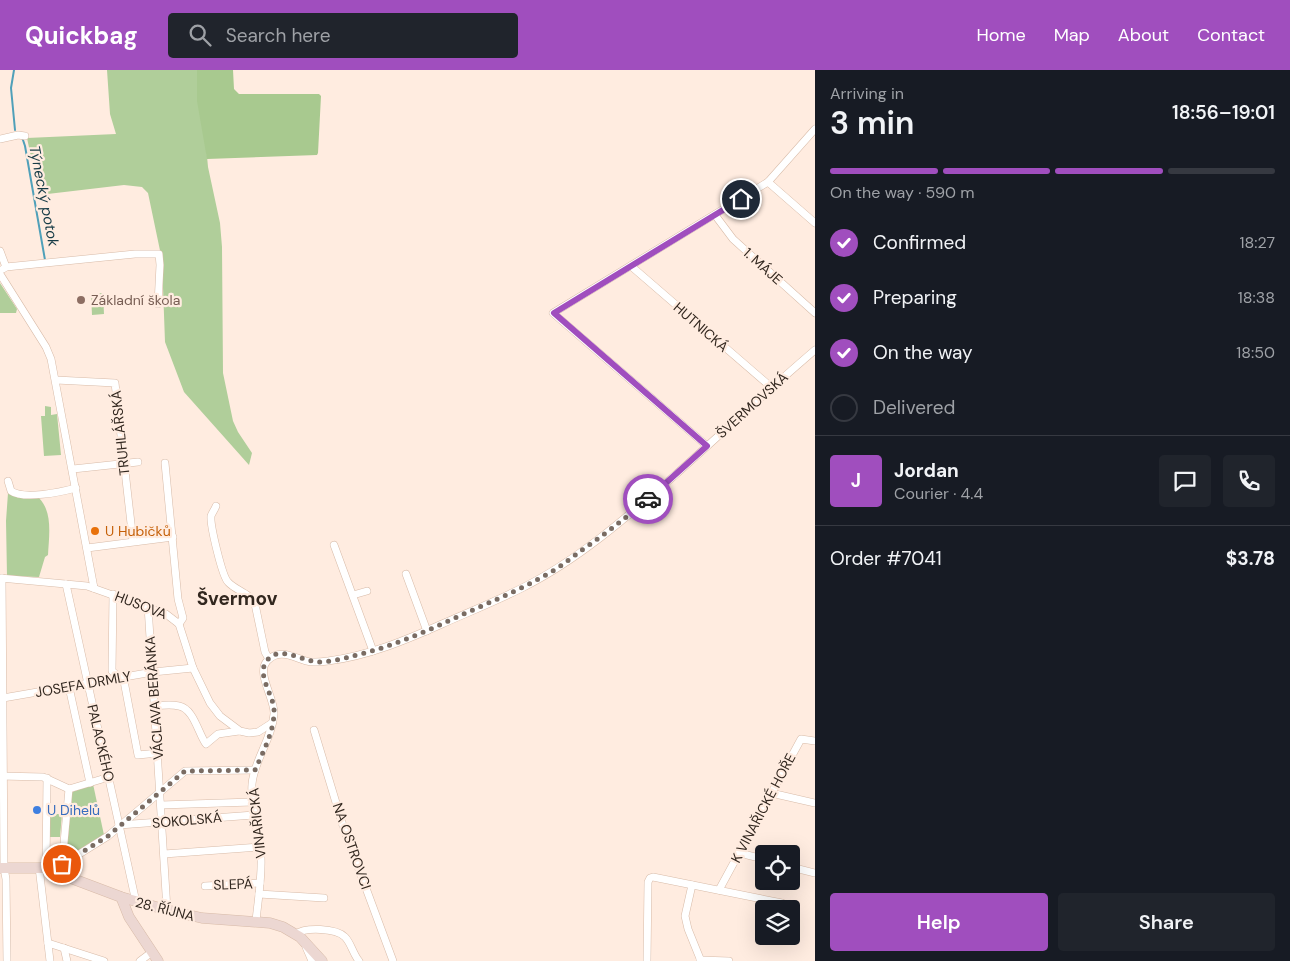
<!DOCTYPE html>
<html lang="en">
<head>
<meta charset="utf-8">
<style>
	body { margin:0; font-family:"DM Sans",sans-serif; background:#20242c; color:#f1f3f6; height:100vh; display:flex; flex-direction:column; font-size:19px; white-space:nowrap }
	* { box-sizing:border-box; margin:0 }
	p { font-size:16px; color:#9ea1a6 }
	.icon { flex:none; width:28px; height:28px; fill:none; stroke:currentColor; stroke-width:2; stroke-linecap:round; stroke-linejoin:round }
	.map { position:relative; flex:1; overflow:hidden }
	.panel { display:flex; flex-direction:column; background:#171b24; width:475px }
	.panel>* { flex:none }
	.controls { position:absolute; left:755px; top:775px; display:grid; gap:10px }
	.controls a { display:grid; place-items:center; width:45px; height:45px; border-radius:5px; background:#171b24; box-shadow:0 5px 20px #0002; font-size:25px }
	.pin { position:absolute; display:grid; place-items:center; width:42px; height:42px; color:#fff; margin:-21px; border:2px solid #fff; border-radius:50%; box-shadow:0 1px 5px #0007 }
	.courier { position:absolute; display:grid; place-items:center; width:50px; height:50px; margin:-25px; border:4px solid #a04ebe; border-radius:50%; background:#fff; color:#222; box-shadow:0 1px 6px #0007 }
	.summary em { font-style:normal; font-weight:600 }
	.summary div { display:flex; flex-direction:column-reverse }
	.summary { display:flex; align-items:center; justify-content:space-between; height:85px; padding:0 15px }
	h1 { font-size:32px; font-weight:600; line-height:38px }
	.bar { display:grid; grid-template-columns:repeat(4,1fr); gap:8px 5px; align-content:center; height:60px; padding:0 15px }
	.bar i { height:6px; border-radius:4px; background:#363941 }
	.bar .current { background:#a04ebe }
	.bar p { grid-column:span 4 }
	.line { display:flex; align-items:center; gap:12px; padding:0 15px; border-top:1px solid #363941 }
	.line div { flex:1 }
	.round { display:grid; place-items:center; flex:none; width:52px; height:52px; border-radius:5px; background:#20242c }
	ol { padding:0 15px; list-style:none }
	li { display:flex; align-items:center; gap:15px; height:55px }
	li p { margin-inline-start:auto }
	li .icon { padding:5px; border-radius:50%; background:#a04ebe; color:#fff; stroke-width:4 }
	li:last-child { color:#9ea1a6 }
	li i { width:28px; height:28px; border:2px solid #363941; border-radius:50% }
	.action { display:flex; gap:10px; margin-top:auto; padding:10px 15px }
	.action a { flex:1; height:58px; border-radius:5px; background:#a04ebe; color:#fff; font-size:20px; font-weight:600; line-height:58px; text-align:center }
	.action a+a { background:#20242c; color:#f1f3f6 }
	header { display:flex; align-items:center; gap:30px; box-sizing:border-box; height:70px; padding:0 25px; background:#a04ebe; color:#fff }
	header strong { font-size:24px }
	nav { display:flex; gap:28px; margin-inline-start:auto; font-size:18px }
	.search { width:350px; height:45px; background:#20242c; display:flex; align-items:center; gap:12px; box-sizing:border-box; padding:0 18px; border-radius:5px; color:#9ea1a6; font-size:19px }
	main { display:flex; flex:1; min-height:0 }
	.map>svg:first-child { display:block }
	.green { fill:#b0ce9a }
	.forest { fill:#a8c98f }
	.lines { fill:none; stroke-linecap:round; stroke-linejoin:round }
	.stream { stroke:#50a0b9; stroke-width:2 }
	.street-casing { stroke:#d8bba8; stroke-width:8 }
	.secondary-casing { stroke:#d8bba8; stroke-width:11 }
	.street { stroke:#fff; stroke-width:7 }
	.secondary { stroke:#ecd7d2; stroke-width:10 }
	.done { stroke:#7a6c63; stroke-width:5; stroke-dasharray:0 9 }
	.route { stroke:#a04ebe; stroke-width:6 }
	.education-dot { fill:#8d6e63; stroke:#ffece0; stroke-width:2 }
	.food-dot { fill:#e8710a; stroke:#ffece0; stroke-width:2 }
	.shop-dot { fill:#3f7fe0; stroke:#ffece0; stroke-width:2 }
	.labels { text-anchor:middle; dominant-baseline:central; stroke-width:4.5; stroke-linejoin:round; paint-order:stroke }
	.street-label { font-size:14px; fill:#32271f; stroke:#ffece0 }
	.education-label { font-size:14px; fill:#785e54; stroke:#ffece0; text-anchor:start }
	.food-label { font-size:14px; fill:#c56008; stroke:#ffece0; text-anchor:start }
	.shop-label { font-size:14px; fill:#366cbe; stroke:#ffece0; text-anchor:start }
	.water-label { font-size:15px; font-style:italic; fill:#163b46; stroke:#ffece0 }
	.district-label { font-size:19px; font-weight:bold; fill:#32271f; stroke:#ffece0 }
</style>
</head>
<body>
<header>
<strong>Quickbag</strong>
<div class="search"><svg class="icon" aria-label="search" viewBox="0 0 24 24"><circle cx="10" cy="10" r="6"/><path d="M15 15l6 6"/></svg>Search here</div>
<nav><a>Home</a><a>Map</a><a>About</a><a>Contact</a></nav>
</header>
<main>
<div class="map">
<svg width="815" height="891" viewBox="0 0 815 891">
	<rect width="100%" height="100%" fill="#ffece0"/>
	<g class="green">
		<polygon points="107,0 199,0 208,97 220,153 222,177 223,303 233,351 238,362 252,383 249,395 184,322 165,272 162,190 148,123 142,117 124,115 39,125 27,68 116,64 110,44"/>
		<polygon points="0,213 17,239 16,243 0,243"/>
		<polygon points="103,223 104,244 92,245 91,224"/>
		<polygon points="45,336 51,337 51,345 57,344 61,385 44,386 41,346 45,346"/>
		<path d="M8,423L19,428H39C53,442 49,466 48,485L45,487L39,507L7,506L6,451Z"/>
		<polygon points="93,714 104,765 66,789 72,722"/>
		<polygon points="49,744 62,744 60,767 49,767"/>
	</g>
	<polygon class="forest" points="197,0 233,0 234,19 239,24 319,24 321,26 318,83 317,85 207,89 197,31"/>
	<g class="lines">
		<g class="stream">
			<polyline points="14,0 11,18 15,60"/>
			<polyline points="22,67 25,76 45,190"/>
		</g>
		<g class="street-casing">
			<g id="street">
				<polyline points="0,69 18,65 25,66"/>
				<polyline points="768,112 815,153"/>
				<polyline points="715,145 733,169 815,243"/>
				<polyline points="0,181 6,197 3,199"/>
				<polyline points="631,196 771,317"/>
				<polyline points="6,197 135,184 159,184 160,195 158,234"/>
				<polyline points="0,204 46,277 51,289 94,518"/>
				<polyline points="56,310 115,313 133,471"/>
				<polyline points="707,376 553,243 768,112 815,59"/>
				<polyline points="165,393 178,529 183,548 179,554"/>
				<polyline points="73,399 138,392"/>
				<path d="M8,411L11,421C24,430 61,422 76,418"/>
				<path d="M216,436C215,439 212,443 211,446C210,455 222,506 228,512C236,521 249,522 255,534L265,582L269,589"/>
				<polyline points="334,475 373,581"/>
				<polyline points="87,478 173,467"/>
				<polyline points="406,504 427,561"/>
				<polyline points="0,508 87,516 166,544 179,554 193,598 210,633 220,646 240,661 249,663 258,662 272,653"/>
				<polyline points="2,508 4,798 6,809 7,891"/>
				<polyline points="66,514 136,832"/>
				<polyline points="113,524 112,601 124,611 138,685 158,683"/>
				<polyline points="353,525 367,521"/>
				<polyline points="148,536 167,840"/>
				<polyline points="69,617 90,713"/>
				<polyline points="3,628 153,602 193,598"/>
				<path d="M155,636C163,635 171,634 179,636C194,639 198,663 206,674L218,664L239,661"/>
				<polyline points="314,660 344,759 393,891"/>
				<polyline points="0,706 43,707 69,719 109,707"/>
				<polyline points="771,723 815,733"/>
				<polyline points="161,735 252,732"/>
				<polyline points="119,755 254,745"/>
				<polyline points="739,783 764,789"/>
				<polyline points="164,784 260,777"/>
				<polyline points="62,794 69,719"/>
				<polyline points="39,797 50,891"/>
				<polyline points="791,797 815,803"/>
				<polyline points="46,799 47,708"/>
				<polyline points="52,801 108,766 185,701 255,700"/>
				<polyline points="692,815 685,846 688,859 701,891"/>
				<polyline points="205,816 260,813"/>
				<polyline points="719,820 801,669 815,671"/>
				<polyline points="259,824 324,828"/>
				<path d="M256,851C258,830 262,808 261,787C259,763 250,738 252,714C254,690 272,669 274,644C275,629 256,603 267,591C279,578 293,587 306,591C313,593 321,592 328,591C368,586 406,570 442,554C469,542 496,531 522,518C578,490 627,447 674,406C721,364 767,321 815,280"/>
				<path d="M296,864C305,857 336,858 345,867C351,873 353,884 359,891"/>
				<polyline points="48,873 104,891"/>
				<polyline points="306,877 312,891"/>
				<polyline points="64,878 67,891"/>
				<polyline points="700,890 729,891"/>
				<polyline points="140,891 152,882"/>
				<polyline points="647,891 648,812 650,808 653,807 782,833"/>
			</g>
		</g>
		<g class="secondary-casing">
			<g id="secondary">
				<polyline points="0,798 44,798 121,827 167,840 202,848 270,853 283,857 300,867 322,891"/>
				<polyline points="121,827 129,847 158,891"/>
			</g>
		</g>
		<use href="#street" class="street"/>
		<use href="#secondary" class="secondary"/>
	</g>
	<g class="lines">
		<path class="done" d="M62,794L76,786L108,766L185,701L255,700C263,682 275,660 274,639C273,625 257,605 266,592C278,573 303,592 319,592C330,592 342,589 353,586C392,577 429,560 466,543C495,530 524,518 551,502C562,496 572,487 582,480C605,464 627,447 648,429"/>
		<polyline class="route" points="648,429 707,376 554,243 741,129"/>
	</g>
	<circle class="education-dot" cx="81" cy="230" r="5"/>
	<circle class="food-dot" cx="95" cy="461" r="5"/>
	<circle class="shop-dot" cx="37" cy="740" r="5"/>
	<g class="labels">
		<g class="street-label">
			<text transform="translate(763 196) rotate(42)">1. MÁJE</text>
			<text transform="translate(701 257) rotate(41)">HUTNICKÁ</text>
			<text transform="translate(752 335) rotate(-42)">ŠVERMOVSKÁ</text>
			<text transform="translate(120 363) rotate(-96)">TRUHLÁŘSKÁ</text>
			<text transform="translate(141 535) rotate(21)">HUSOVA</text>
			<text transform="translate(83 614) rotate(-10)">JOSEFA DRMLY</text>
			<text transform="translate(154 628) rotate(-94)">VÁCLAVA BERÁNKA</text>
			<text transform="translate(101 673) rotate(77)">PALACKÉHO</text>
			<text transform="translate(763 738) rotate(-62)">K VINAŘICKÉ HOŘE</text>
			<text transform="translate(187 750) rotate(-5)">SOKOLSKÁ</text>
			<text transform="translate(257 753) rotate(-96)">VINAŘICKÁ</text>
			<text transform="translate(352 776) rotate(71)">NA OSTROVCI</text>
			<text transform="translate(233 814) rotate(-2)">SLEPÁ</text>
			<text transform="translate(165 839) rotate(14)">28. ŘÍJNA</text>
		</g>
		<g class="education-label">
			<text x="91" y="230">Základní škola</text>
		</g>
		<g class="food-label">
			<text x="105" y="461">U Hubičků</text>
		</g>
		<g class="shop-label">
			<text x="47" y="740">U Dihelů</text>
		</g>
		<g class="water-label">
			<text transform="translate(44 126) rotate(79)">Týnecký potok</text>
		</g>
		<g class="district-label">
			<text x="237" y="528">Švermov</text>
		</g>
	</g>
</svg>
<div class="controls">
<a><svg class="icon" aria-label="locate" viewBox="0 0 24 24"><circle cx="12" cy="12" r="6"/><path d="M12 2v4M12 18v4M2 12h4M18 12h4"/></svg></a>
<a><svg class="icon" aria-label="layers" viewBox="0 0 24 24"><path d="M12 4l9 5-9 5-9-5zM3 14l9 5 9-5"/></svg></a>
</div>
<div class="pin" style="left:62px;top:794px;background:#ea580c"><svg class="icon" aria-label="bag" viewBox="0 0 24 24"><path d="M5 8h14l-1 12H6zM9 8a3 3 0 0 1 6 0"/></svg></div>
<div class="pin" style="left:741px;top:129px;background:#1f2937"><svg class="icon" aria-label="home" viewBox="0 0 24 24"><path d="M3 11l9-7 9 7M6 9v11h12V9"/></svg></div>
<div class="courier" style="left:648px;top:429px"><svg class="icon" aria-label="car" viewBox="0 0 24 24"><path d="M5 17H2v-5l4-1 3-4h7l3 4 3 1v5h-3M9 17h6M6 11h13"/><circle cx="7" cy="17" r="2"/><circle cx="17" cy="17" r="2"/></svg></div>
</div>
<section class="panel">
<div class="summary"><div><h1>3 min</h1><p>Arriving in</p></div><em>18:56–19:01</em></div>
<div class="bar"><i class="current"></i><i class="current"></i><i class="current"></i><i></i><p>On the way · 590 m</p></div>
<ol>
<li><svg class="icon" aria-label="check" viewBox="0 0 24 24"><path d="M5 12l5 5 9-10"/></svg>Confirmed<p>18:27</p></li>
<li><svg class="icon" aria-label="check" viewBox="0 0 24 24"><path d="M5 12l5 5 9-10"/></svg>Preparing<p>18:38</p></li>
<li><svg class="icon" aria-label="check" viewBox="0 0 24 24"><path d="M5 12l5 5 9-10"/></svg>On the way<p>18:50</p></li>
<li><i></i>Delivered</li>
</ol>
<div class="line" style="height:90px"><b class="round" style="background:#a04ebe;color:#fff">J</b><div><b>Jordan</b><p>Courier · 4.4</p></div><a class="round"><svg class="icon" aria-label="chat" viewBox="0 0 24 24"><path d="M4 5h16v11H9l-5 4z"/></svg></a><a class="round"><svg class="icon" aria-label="phone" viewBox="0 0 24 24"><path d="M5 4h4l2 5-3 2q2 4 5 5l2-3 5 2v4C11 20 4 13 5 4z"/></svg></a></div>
<div class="line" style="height:65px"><div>Order #7041</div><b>$3.78</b></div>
<div class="action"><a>Help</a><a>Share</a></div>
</section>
</main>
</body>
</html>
